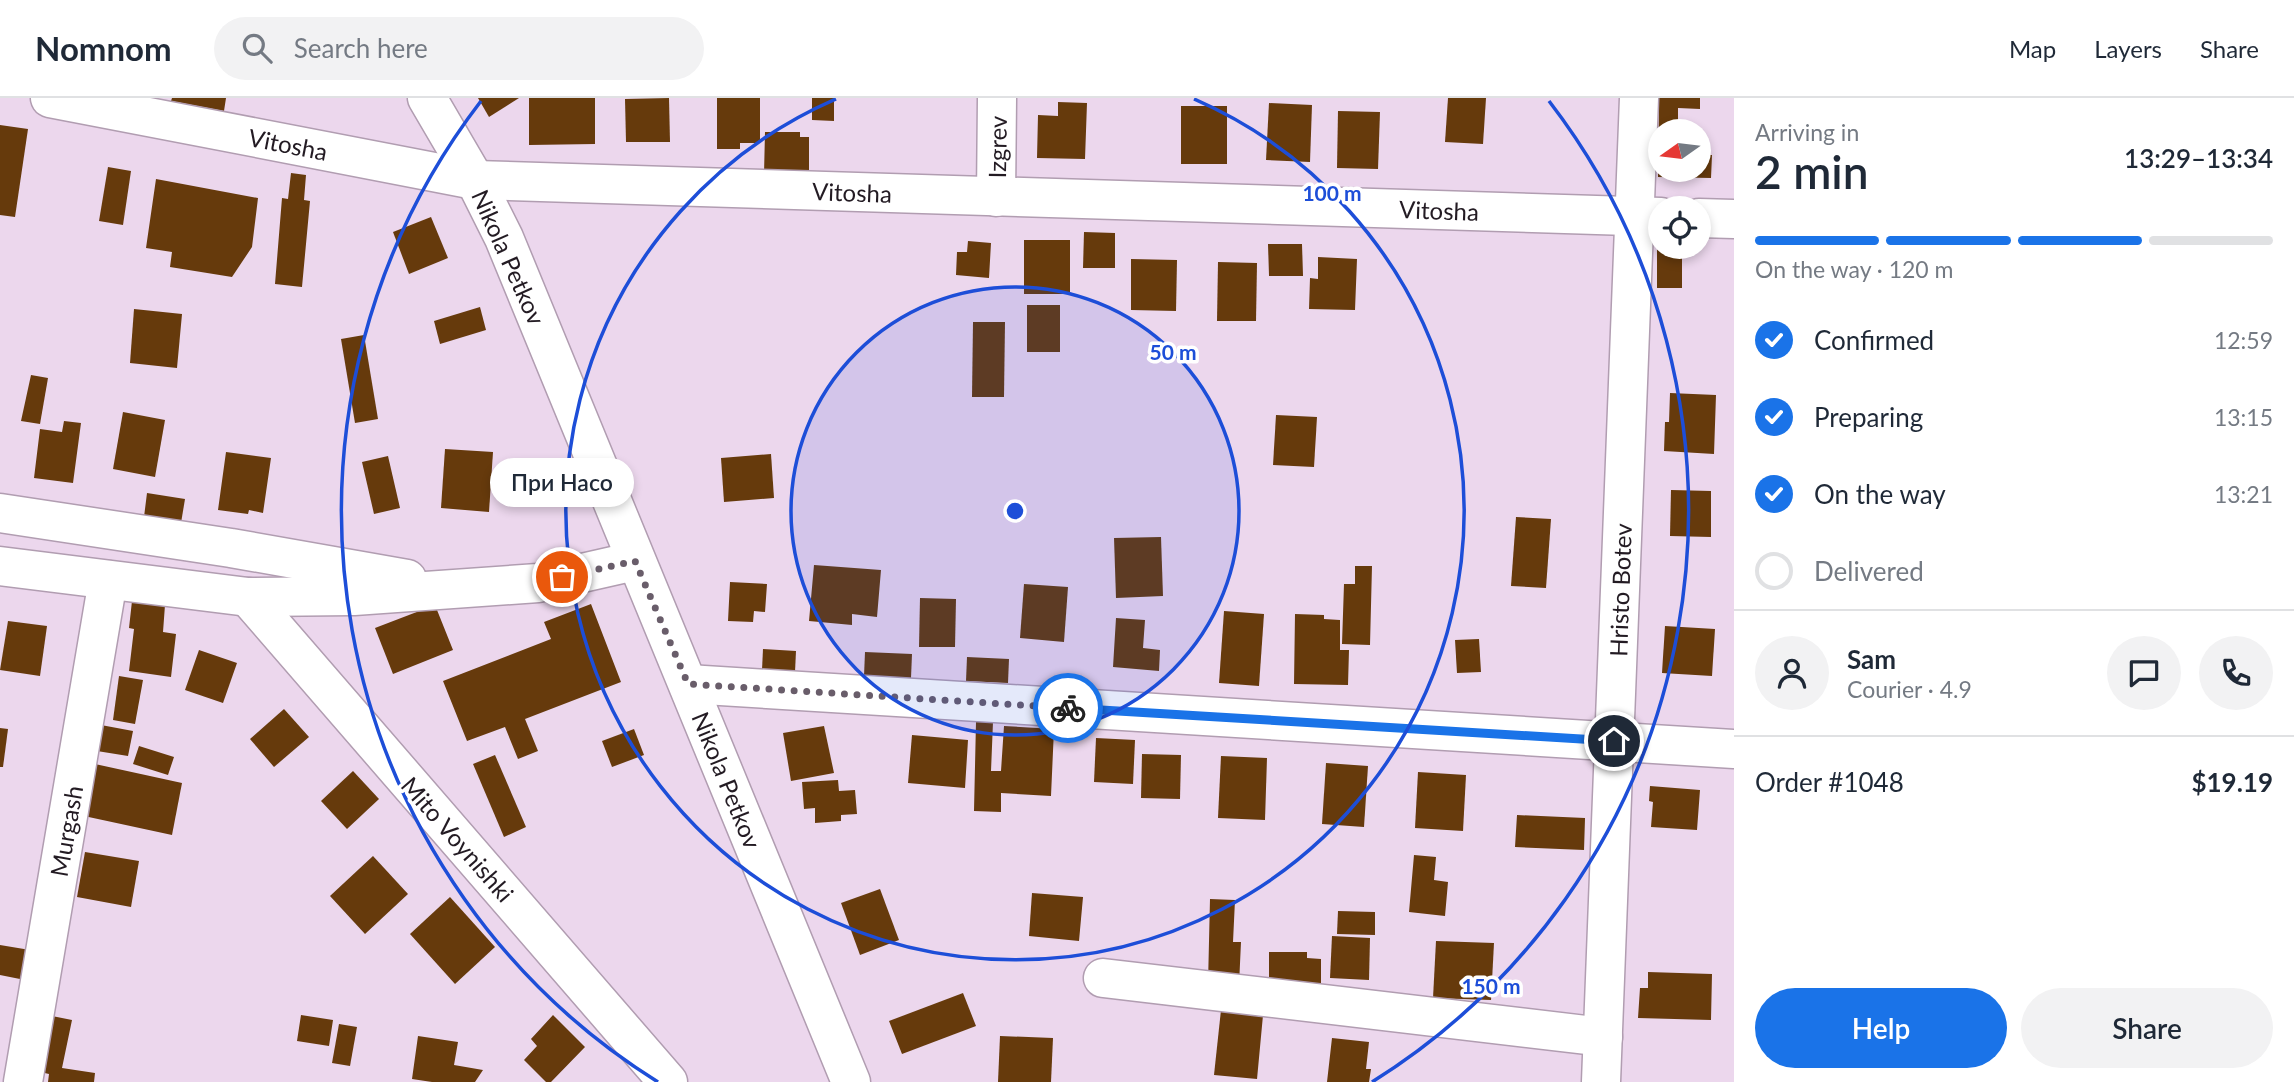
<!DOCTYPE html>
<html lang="en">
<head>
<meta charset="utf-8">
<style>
	body { margin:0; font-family:Lato,sans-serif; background:#f2f2f3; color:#1f2937; height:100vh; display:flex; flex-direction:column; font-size:26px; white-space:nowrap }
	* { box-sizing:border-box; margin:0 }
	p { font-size:23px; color:#747a83 }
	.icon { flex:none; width:38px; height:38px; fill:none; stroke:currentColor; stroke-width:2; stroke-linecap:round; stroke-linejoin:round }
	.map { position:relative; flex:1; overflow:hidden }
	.sheet { display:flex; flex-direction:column; background:#fff; width:560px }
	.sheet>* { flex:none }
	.needle { width:46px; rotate:256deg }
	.buttons { position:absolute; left:1648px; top:21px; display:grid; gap:14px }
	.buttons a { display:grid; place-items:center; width:63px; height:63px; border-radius:50%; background:#fff; box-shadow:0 4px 10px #0003; font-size:35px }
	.pin { position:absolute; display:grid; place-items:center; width:60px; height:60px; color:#fff; margin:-30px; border:4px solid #fff; border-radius:50%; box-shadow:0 2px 7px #0007 }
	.courier { position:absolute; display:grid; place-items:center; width:70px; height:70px; margin:-35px; border:5px solid #1a73e8; border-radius:50%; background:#fff; color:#222; box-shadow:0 2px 9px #0007 }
	.bubble { position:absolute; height:49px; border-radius:24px; background:#fff; box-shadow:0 4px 10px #0003; font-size:23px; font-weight:600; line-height:49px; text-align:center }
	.overview em { font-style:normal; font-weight:600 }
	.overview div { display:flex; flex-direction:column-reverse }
	.overview { display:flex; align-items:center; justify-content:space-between; height:119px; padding:0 21px }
	h1 { font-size:46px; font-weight:600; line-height:52px }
	.bar { display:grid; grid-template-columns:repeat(4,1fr); gap:10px 7px; align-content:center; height:84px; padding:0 21px }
	.bar i { height:9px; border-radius:5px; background:#e0e1e3 }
	.bar .current { background:#1a73e8 }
	.bar p { grid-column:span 4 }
	.line { display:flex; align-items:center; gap:18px; padding:0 21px; border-top:2px solid #e0e1e3 }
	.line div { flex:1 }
	.round { display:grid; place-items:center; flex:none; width:74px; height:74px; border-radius:37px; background:#f2f2f3 }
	ol { padding:0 21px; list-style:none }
	li { display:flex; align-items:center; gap:21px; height:77px }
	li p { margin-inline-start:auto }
	li .icon { padding:7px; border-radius:50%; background:#1a73e8; color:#fff; stroke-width:4 }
	li:last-child { color:#747a83 }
	li i { width:38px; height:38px; border:4px solid #e0e1e3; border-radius:50% }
	.primary-button { display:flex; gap:14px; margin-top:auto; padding:14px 21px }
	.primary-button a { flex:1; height:80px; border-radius:42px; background:#1a73e8; color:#fff; font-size:28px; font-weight:600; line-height:80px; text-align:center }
	.primary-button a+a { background:#f2f2f3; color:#1f2937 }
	header { display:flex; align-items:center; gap:42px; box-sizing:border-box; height:98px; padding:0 35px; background:#fff; border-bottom:2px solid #e0e1e3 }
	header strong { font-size:33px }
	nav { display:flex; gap:38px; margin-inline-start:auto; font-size:24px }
	.search { width:490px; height:63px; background:#f2f2f3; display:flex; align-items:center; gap:18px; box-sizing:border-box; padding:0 24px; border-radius:38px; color:#747a83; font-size:26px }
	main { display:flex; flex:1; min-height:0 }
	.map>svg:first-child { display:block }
	.building { fill:#663a0c }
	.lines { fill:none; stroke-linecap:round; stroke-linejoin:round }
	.minor-casing { stroke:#b19db1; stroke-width:41 }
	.minor { stroke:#fff; stroke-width:38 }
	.done { stroke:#695d6a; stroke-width:7; stroke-dasharray:0 12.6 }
	.route { stroke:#1a73e8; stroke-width:9 }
	.ring { fill:none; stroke:#1d4ed8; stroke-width:3.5 }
	.labels { text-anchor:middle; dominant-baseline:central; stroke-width:7; stroke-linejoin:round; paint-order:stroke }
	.street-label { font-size:24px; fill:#231b23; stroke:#fff }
	.centre { fill:#1d4ed8; stroke:#fff; stroke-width:3.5 }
	.ring-label { font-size:21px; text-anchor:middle; font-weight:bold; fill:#1d4ed8; stroke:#fff; stroke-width:7; stroke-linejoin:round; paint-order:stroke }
</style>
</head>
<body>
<header>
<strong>Nomnom</strong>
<div class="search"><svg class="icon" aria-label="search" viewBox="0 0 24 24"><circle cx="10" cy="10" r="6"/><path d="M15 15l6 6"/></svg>Search here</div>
<nav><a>Map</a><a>Layers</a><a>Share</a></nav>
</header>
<main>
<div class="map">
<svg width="1734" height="984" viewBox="0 0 1734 984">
	<rect width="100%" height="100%" fill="#ecd7ed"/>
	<g class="building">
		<polygon points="172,0 226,0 224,13 171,3"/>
		<polygon points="478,0 519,0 489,19"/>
		<polygon points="529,0 595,0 595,46 529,47"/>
		<polygon points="669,0 670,44 626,44 625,1"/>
		<polygon points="717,0 760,0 760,45 740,45 740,51 717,51"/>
		<polygon points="812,0 834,0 834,23 812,22"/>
		<polygon points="1448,0 1486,0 1483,46 1445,44"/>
		<polygon points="1659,0 1700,0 1700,11 1678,10 1678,33 1661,33 1661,72 1699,72 1699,57 1712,57 1711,80 1658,79"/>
		<polygon points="1058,4 1087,5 1085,61 1037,60 1038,17 1058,18"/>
		<polygon points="1269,5 1312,7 1310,64 1266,62"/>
		<rect x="1181" y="8" width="46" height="58"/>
		<polygon points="1338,13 1380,14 1378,71 1337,70"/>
		<polygon points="0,27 28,31 15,119 0,117"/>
		<polygon points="765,34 800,34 800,39 809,39 809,76 764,76"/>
		<polygon points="108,69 131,73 123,127 99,123"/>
		<polygon points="291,75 306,77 304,102 310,103 302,189 275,186 282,100 288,101"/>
		<polygon points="156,81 258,100 252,149 232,179 170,169 172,154 146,150"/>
		<polygon points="431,119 448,160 409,176 393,134"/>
		<polygon points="1084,134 1115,135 1115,170 1083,170"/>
		<rect x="1024" y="142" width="46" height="54"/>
		<polygon points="968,143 991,145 989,180 956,177 957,154 967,154"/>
		<polygon points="1657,145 1661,145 1661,149 1682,149 1682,190 1657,190"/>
		<polygon points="1268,146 1302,146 1303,178 1269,178"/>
		<polygon points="1318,159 1357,161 1355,212 1309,211 1310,180 1318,181"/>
		<polygon points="1131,161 1177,162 1176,213 1131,212"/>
		<polygon points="1218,164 1257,165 1256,223 1217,223"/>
		<rect x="1027" y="207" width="33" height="47"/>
		<polygon points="480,209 486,232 440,246 434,223"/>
		<polygon points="134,211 182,216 177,270 130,265"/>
		<polygon points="973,224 1005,224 1004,299 972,299"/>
		<polygon points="364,237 378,321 355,325 341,241"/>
		<polygon points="31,277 48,280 40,326 21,323"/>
		<polygon points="1670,295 1716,297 1714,356 1664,353 1665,324 1669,324"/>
		<polygon points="123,314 165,322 155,379 113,371"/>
		<polygon points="1276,317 1317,319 1314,369 1273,367"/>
		<polygon points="64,323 81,325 73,385 34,380 40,331 62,334"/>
		<polygon points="445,351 493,354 489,414 441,410"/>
		<polygon points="226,354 271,360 263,415 249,412 248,416 218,412"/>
		<polygon points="771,356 774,400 724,404 721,360"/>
		<polygon points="388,358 400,410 374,416 362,364"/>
		<polygon points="1671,392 1711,393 1711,439 1670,438"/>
		<polygon points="147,395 185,401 181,425 144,419"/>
		<polygon points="1516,419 1551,421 1546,490 1511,488"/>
		<polygon points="1161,439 1163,498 1116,500 1114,440"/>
		<polygon points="814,467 881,472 877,519 852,516 852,527 809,523"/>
		<polygon points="1355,468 1372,468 1370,547 1342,546 1344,486 1355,486"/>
		<polygon points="730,484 767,486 765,514 754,513 753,524 728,523"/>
		<polygon points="1024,486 1068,489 1064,544 1020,540"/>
		<polygon points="920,500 956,501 955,549 919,549"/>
		<polygon points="132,503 165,507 163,534 176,536 171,579 129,573 134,531 129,530"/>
		<polygon points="591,506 621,584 525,621 538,653 518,661 505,629 467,643 443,583 551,541 544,524"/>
		<polygon points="435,507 453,552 393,576 375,530"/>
		<polygon points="1224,513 1264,516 1259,588 1219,585"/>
		<polygon points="1295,516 1324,517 1324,521 1340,522 1340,552 1349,552 1348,587 1294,586"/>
		<polygon points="1116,520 1145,522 1143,550 1160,552 1159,573 1113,569"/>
		<polygon points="8,523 47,528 40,578 0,572"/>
		<polygon points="1665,528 1715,531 1712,578 1662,575"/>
		<polygon points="1479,541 1481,574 1457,575 1455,542"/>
		<polygon points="763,551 796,553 795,574 762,572"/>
		<polygon points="199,552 237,565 223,605 185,592"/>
		<polygon points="865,554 912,556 911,580 864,578"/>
		<polygon points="967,559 1009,561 1008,585 966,583"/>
		<polygon points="119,578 143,582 135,626 113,622"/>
		<polygon points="284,611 309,639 274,669 250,641"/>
		<polygon points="976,624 993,624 991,673 1001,673 1004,628 1054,631 1051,698 1001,695 1001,714 974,713"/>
		<polygon points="101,627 133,633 128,658 97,653"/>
		<polygon points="824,628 834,675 791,683 783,635"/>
		<polygon points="0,630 8,631 3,669 0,669"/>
		<polygon points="634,631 644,657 612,669 602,643"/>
		<polygon points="912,637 968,642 965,690 908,685"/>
		<polygon points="1096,640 1135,642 1133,686 1094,684"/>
		<polygon points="139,648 174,659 168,677 133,666"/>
		<polygon points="1142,656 1181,657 1180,701 1141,700"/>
		<polygon points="495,657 526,729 504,739 473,666"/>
		<polygon points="1221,658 1267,660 1265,722 1218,720"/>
		<polygon points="1326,665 1368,668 1364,729 1322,726"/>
		<polygon points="95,666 182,685 172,737 84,718"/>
		<polygon points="353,673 379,701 347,731 321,703"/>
		<polygon points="1418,674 1466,677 1463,733 1415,730"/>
		<polygon points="838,682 839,693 855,692 857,716 841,717 841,723 815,725 815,710 804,711 802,684"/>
		<polygon points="1650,688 1700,692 1697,732 1651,729 1653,704 1649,703"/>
		<polygon points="1517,717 1585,720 1584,752 1515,749"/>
		<polygon points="85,754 139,763 131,809 77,799"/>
		<polygon points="1414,757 1436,759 1434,782 1448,784 1445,818 1409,814"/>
		<polygon points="373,758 408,796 365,836 330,798"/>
		<polygon points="880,791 899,842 860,857 841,805"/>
		<polygon points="1032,795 1083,799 1079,843 1029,838"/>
		<polygon points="450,799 495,849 455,886 410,836"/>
		<polygon points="1210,801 1235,802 1233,844 1241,844 1239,887 1208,886"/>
		<polygon points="1338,813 1375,814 1375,837 1337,836"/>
		<polygon points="1332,838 1370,840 1369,882 1330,880"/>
		<polygon points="1436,843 1494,845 1491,902 1433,900"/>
		<polygon points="0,847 30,852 25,882 0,877"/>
		<polygon points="1269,854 1307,854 1307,860 1321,861 1321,891 1269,891"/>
		<polygon points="1648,874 1712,876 1711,922 1638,920 1640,890 1648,890"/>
		<polygon points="963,895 976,928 902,956 889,923"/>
		<polygon points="1221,912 1263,917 1257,981 1214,977"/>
		<polygon points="47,917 72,922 62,970 95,975 94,984 48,984 49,976 36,973"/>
		<polygon points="301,917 333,922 329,948 297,943"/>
		<polygon points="553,917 585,949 551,984 546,984 524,962 537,948 531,941"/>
		<polygon points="339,926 357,929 350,968 332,965"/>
		<polygon points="418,938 458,944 454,967 483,972 475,984 432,984 412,981"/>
		<polygon points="1000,938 1053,940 1051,984 998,984"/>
		<polygon points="1332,940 1369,944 1366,971 1371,971 1369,984 1327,984"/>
	</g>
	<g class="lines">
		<g class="minor-casing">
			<g id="minor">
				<polyline points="50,0 475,82 1661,119"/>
				<polyline points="427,0 475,82 504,140 851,984"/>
				<polyline points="996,99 997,0"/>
				<polyline points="1699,120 1734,121"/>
				<polyline points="0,415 231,450 407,481"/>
				<polyline points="0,468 248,499 354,498 538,485 635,463"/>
				<polyline points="248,499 668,984"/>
				<polyline points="688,586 1734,651"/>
				<polyline points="1103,880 1603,939"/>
				<polyline points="23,984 108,482"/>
				<polyline points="1601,984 1639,0"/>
			</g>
		</g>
		<use href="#minor" class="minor"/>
	</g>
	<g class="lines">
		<polyline class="done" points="562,479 635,463 688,586 1068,610"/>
		<polyline class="route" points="1068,610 1614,643"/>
	</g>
	<circle cx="1015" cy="413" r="224" fill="#1d4ed8" fill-opacity=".12"/>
	<g class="ring">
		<circle cx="1015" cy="413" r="224"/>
		<path d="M1194 1A449 449 0 1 1 836 1"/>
		<path d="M658 984A673 673 0 0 1 481 3M1549 3A673 673 0 0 1 1372 984"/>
	</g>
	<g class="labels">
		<g class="street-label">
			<text transform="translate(288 46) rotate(11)">Vitosha</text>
			<text transform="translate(997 49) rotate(-89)">Izgrev</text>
			<text transform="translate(852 94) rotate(2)">Vitosha</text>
			<text transform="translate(1439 112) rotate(2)">Vitosha</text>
			<text transform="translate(509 159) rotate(66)">Nikola Petkov</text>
			<text transform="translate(1620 492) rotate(-88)">Hristo Botev</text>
			<text transform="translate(727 682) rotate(68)">Nikola Petkov</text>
			<text transform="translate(66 733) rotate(-80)">Murgash</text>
			<text transform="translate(458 741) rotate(49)">Mito Voynishki</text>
		</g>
	</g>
	<circle cx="1015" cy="413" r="10" class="centre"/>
	<g class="ring-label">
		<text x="1332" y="103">100 m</text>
		<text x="1173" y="262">50 m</text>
		<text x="1491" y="896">150 m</text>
	</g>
</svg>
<div class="buttons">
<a><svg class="needle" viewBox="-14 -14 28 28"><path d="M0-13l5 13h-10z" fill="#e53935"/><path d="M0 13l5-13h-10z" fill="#747a83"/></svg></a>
<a><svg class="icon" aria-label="locate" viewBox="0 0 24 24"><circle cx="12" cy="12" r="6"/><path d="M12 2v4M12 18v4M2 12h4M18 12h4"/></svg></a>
</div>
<div class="pin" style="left:562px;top:479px;background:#ea580c"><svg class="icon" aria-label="bag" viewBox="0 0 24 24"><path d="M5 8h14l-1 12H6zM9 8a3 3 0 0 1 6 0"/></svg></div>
<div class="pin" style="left:1614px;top:643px;background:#1f2937"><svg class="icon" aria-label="home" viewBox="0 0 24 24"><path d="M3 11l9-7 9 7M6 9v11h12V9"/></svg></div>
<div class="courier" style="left:1068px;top:610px"><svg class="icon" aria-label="bike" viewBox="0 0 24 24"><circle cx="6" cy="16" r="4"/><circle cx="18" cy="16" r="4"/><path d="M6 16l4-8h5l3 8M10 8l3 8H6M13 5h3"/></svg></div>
<div class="bubble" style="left:490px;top:360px;width:144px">При Насо</div>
</div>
<section class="sheet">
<div class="overview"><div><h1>2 min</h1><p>Arriving in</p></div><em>13:29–13:34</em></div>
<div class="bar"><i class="current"></i><i class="current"></i><i class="current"></i><i></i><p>On the way · 120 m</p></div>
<ol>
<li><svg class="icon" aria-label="check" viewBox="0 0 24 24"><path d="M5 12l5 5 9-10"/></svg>Confirmed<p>12:59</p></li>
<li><svg class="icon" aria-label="check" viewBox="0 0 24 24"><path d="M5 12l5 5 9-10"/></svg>Preparing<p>13:15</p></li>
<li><svg class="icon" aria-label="check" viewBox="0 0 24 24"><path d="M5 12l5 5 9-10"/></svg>On the way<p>13:21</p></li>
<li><i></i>Delivered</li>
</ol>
<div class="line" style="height:126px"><a class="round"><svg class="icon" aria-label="person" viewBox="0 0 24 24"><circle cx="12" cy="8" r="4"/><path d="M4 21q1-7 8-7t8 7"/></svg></a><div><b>Sam</b><p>Courier · 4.9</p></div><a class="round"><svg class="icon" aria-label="chat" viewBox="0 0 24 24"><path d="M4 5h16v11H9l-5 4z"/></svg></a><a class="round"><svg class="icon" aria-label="phone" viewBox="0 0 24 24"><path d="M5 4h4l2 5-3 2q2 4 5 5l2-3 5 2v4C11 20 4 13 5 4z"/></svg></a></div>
<div class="line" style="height:91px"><div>Order #1048</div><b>$19.19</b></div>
<div class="primary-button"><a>Help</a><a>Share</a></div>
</section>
</main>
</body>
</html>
